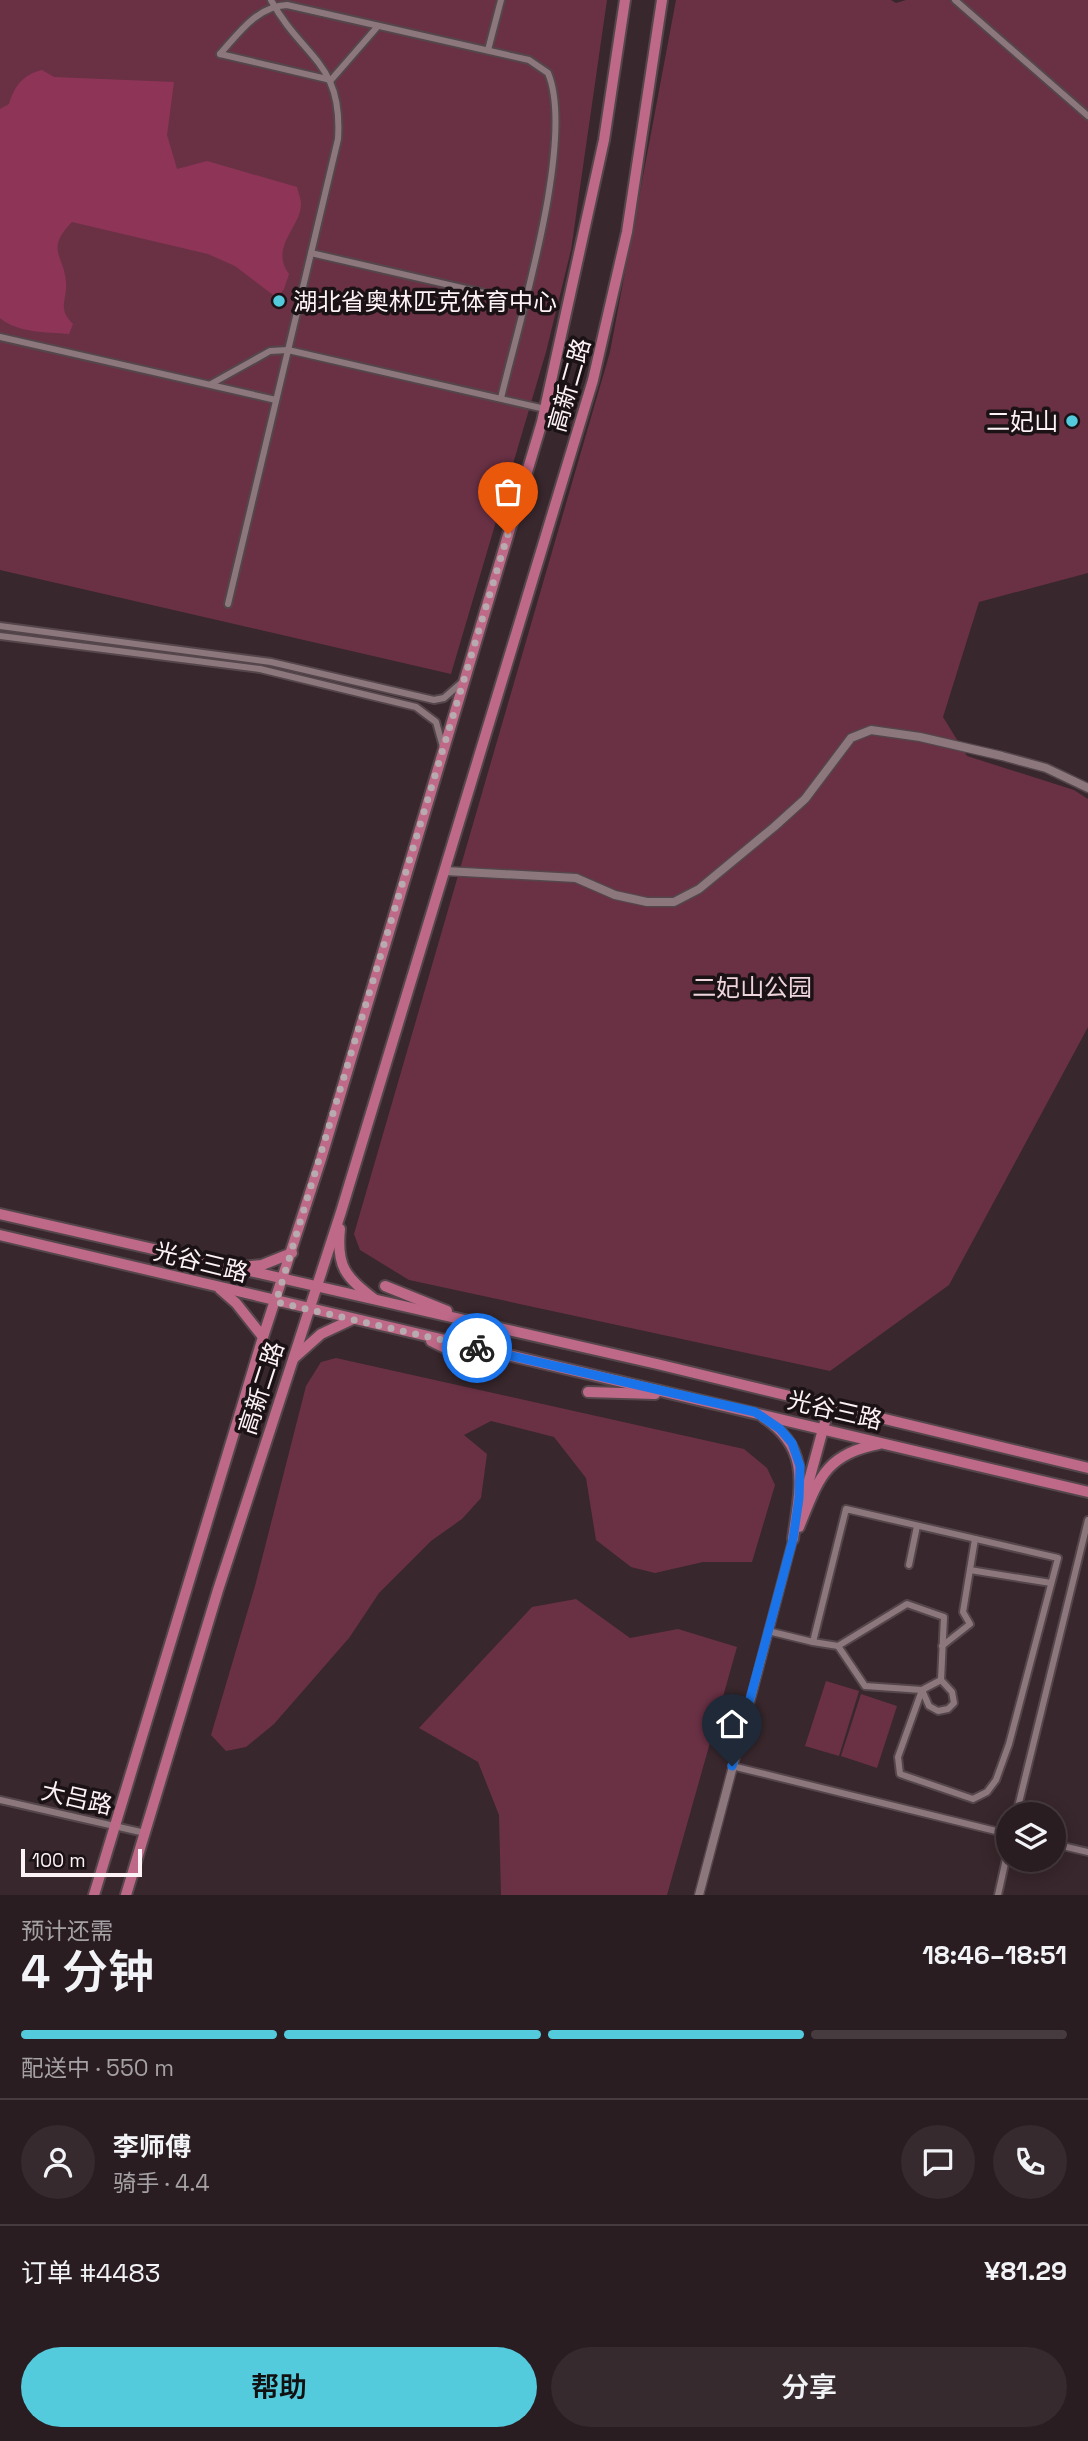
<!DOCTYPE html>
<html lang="zh">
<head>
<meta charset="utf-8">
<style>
	body { margin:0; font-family:"Space Grotesk","Noto Sans SC",sans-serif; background:#362a2e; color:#f1f3f6; height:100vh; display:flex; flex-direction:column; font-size:26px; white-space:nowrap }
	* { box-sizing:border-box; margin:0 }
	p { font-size:23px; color:#a5a2a5 }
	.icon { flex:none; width:38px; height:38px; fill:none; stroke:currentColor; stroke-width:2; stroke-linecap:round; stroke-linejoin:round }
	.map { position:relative; height:1895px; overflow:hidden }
	.sheet { display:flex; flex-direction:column; background:#2a1d21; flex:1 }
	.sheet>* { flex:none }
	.buttons { position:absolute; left:996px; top:1802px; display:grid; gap:14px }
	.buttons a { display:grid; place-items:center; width:70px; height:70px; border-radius:50%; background:#2a1d21; box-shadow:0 4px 18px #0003,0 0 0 2px #463b3f; font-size:35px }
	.scale { position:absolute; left:21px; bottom:18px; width:121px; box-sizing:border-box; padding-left:7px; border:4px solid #fdf2f5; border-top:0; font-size:19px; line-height:24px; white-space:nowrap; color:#fdf2f5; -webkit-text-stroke:5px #1a1215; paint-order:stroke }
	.pin { position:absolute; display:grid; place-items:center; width:60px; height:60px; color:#fff; margin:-72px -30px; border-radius:50% 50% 50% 0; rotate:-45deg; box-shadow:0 0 7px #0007 }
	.pin .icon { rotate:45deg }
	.courier { position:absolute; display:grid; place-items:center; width:70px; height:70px; margin:-35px; border:5px solid #1a73e8; border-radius:50%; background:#fff; color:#222; box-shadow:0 2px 9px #0007 }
	.headline em { font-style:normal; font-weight:600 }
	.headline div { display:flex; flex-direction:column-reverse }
	.headline { display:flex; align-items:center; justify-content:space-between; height:119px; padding:0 21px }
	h1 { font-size:46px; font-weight:600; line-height:52px }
	.bar { display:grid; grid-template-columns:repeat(4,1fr); gap:10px 7px; align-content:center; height:84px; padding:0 21px }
	.bar i { height:9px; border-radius:5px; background:#463b3f }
	.bar .on { background:#54cadd }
	.bar p { grid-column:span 4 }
	.line { display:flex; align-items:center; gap:18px; padding:0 21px; border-top:2px solid #463b3f }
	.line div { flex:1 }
	.round { display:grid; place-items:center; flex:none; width:74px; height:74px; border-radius:37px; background:#362a2e }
	.button { display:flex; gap:14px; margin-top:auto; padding:14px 21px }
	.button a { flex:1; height:80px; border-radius:42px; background:#54cadd; color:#111; font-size:28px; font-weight:600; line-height:80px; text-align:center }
	.button a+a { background:#362a2e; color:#f1f3f6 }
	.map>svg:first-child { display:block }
	.green { fill:#6a3145 }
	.water { fill:#8e3557 }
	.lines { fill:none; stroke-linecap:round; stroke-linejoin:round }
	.minor-casing { stroke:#54464b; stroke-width:10 }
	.tertiary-casing { stroke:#54464b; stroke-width:11 }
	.primary-casing { stroke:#54464b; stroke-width:14 }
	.minor { stroke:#8c777d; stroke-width:6 }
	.tertiary { stroke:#8c777d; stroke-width:8 }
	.primary { stroke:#be6988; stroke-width:10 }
	.done { stroke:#b8abaf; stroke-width:7; stroke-dasharray:0 12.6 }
	.route { stroke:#1a73e8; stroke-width:9 }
	.poi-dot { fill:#54cadd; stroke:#1a1215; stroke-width:2.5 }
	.labels { text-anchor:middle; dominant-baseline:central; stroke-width:7; stroke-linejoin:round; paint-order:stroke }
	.poi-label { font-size:24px; fill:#fdf2f5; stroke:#1a1215; text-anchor:start }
	.street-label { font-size:24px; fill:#fdf2f5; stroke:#1a1215 }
	.park-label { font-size:24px; fill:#eed4db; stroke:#1a1215 }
</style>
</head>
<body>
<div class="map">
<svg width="1088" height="1895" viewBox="0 0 1088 1895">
	<rect width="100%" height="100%" fill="#38272c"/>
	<g class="green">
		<polygon points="0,0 607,0 571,250 546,352 451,674 0,570"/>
		<polygon points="676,0 891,0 896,3 906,0 1088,0 1088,573 979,602 943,717 967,756 1074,790 1088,799 1088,1027 949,1285 830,1371 409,1280 360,1250 354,1234 610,352"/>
		<polygon points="336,1358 744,1449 767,1468 775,1485 752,1562 703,1562 655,1573 631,1567 596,1540 586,1478 554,1437 491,1421 464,1435 487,1454 481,1498 462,1519 431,1541 379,1593 349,1638 274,1724 246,1747 226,1751 211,1735 255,1586 306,1386 321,1362"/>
		<polygon points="576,1599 630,1638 678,1629 737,1647 667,1895 501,1895 499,1815 478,1762 419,1728 532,1607"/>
		<polygon points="826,1681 859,1691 839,1756 805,1746"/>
		<polygon points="861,1694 897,1706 877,1768 841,1756"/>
	</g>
	<path class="water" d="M42,70L54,77L174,82L167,135L177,169L207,161L297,187C298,192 301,199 301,204C301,227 269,247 289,274L284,289L277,298L235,266L208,254L72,222C44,250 65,256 66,283C67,302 57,308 73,324L69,334C46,332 18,333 0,318V109L9,104C15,85 23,75 42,70Z"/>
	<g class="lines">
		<g class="minor-casing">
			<g id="minor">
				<polyline points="955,0 1088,116"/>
				<polyline points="488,50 501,0"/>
				<path d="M220,54C238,34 257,6 287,5L529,60L548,73C576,139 518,325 501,398"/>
				<polyline points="220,54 331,80 378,26"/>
				<polyline points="311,253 523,302"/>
				<polyline points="0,337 276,400"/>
				<polyline points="211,384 270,351 288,350 545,409"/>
				<path d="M228,604L338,139C343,61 302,58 271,0"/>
				<polyline points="0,626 271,662 434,700 444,698 460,684"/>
				<polyline points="0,636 260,669 416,707 436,722 443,747"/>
				<polyline points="909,1565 917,1526"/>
				<polyline points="970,1570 1051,1583"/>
				<polyline points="768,1631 813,1642 846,1509 1058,1558 1009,1744 996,1780 987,1792 973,1799 900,1774 898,1757 922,1690 865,1686 838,1646"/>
				<polyline points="813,1642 838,1646 907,1604 944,1617 941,1680 922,1690 929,1706 938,1711 948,1709 954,1703 952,1692 941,1680"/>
				<polyline points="942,1646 970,1624 963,1612 975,1539"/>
				<polyline points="732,1766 1008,1834"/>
				<polyline points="0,1800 145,1833"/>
				<polyline points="1016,1815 1088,1520"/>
				<polyline points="1054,1844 1088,1852"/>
				<polyline points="998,1895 1008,1850"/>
			</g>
		</g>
		<g class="tertiary-casing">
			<g id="tertiary">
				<polyline points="445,871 576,878 615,895 647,902 674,902 699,889 774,827 805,799 851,738 871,730 920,737 1002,756 1046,768 1088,788"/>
				<polyline points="699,1895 793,1539"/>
			</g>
		</g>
		<g class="primary-casing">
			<g id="primary">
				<polyline points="0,1214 657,1364 1088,1468"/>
				<path d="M340,1229C336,1267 346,1277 374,1299"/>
				<polyline points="0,1235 1088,1492"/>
				<polyline points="241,1267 262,1265 292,1253"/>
				<polyline points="385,1286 447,1311"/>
				<polyline points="220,1289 236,1303 263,1337"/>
				<polyline points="431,1341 492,1371"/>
				<polyline points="294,1358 321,1334 353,1319"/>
				<polyline points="588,1392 655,1394"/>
				<path d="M763,1417C812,1449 800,1488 793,1539"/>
				<polyline points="804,1499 829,1407"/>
				<path d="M799,1527C818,1481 824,1454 879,1444"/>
				<polyline points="94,1895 263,1337 321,1159 542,422 604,140 625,0"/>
				<polyline points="126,1895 218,1590 341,1212 593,380 627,232 662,0"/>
			</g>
		</g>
		<use href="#minor" class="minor"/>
		<use href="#tertiary" class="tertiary"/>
		<use href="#primary" class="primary"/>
	</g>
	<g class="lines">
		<polyline class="done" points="477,1348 276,1302 508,534"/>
		<polyline class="route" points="477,1348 755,1412 780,1429 792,1443 800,1466 799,1498 793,1539 732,1766"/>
	</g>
	<g class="poi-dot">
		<circle cx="279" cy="301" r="7"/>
		<circle cx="1072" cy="421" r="7"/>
	</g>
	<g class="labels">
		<g class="poi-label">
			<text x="293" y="301">湖北省奥林匹克体育中心</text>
			<text x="1058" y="421" text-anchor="end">二妃山</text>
		</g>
		<g class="street-label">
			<text transform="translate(569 385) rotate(-74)">高新二路</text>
			<text transform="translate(201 1262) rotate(14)">光谷三路</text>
			<text transform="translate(261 1388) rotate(-72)">高新二路</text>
			<text transform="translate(835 1410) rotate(13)">光谷三路</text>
			<text transform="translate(77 1798) rotate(13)">大吕路</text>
		</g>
		<g class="park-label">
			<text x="752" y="987">二妃山公园</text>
		</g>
	</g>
</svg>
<div class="buttons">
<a><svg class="icon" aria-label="layers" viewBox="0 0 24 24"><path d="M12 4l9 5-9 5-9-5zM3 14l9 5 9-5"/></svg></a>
</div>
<div class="scale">100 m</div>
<div class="pin" style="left:508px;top:534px;background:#ea580c"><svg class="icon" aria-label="bag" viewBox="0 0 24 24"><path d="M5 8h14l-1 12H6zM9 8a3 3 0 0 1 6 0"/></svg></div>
<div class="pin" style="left:732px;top:1766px;background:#1f2937"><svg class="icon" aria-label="home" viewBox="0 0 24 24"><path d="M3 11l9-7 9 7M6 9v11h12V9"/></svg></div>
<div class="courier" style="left:477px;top:1348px"><svg class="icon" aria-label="bike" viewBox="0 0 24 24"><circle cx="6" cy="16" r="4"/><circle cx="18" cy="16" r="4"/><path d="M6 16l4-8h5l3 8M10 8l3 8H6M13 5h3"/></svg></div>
</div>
<section class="sheet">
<div class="headline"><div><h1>4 分钟</h1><p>预计还需</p></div><em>18:46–18:51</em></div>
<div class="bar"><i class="on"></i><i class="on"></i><i class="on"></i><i></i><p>配送中 · 550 m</p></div>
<div class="line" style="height:126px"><a class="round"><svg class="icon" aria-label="person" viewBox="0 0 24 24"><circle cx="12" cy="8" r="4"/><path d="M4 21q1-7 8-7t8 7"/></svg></a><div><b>李师傅</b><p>骑手 · 4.4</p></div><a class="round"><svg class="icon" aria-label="chat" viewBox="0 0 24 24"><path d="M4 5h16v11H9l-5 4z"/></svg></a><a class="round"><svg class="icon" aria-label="phone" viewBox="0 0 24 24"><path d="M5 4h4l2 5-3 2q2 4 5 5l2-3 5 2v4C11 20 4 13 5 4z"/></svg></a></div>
<div class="line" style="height:91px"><div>订单 #4483</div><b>¥81.29</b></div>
<div class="button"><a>帮助</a><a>分享</a></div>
</section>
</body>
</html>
